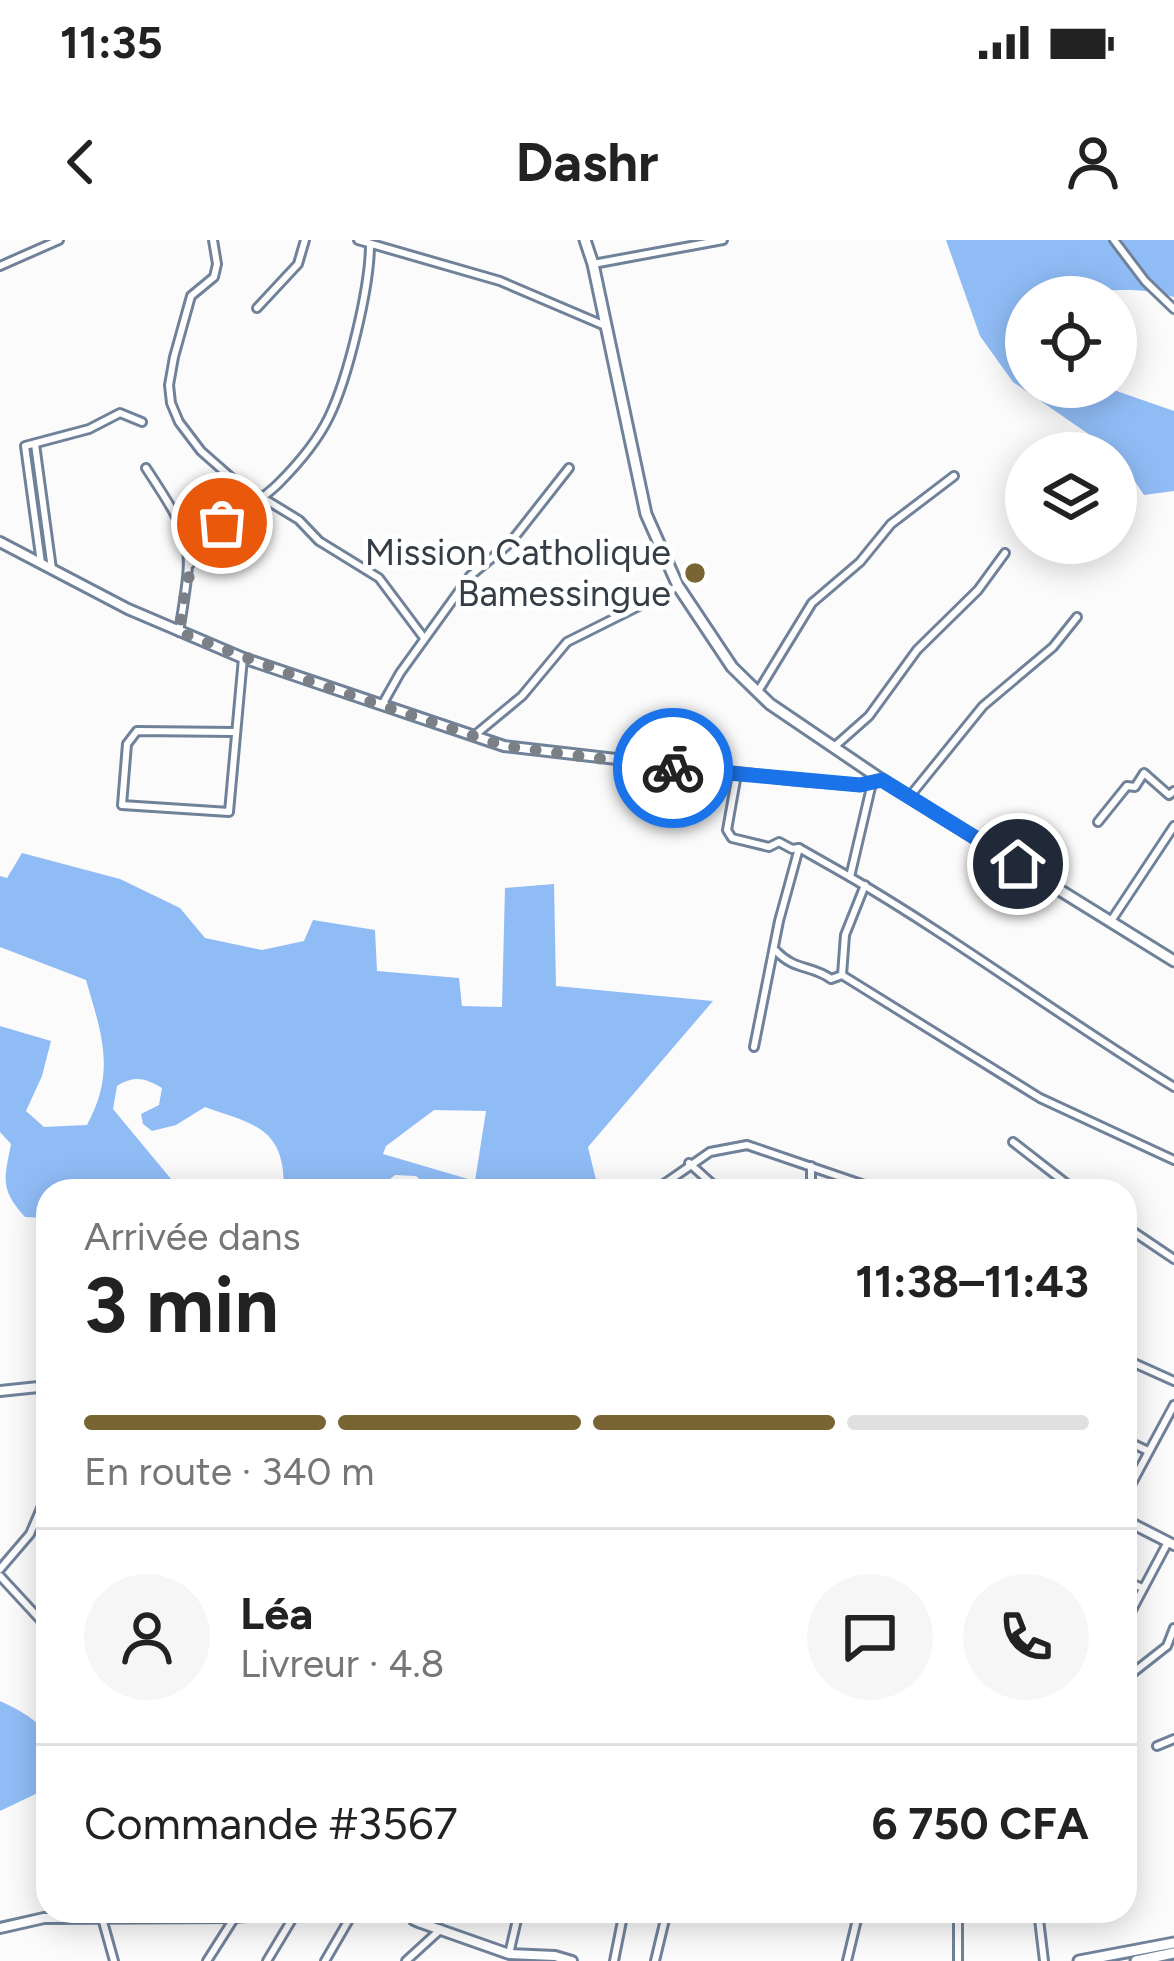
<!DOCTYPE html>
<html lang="fr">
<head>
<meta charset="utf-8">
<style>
	body { margin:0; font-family:Figtree,sans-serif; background:#f6f6f6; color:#222; height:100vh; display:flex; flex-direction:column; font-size:45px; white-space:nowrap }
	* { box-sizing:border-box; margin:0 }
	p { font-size:39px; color:#767676 }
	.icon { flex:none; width:66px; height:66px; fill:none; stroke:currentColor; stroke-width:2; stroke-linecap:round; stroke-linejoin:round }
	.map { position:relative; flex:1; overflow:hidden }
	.sheet { position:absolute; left:36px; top:939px; width:1101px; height:744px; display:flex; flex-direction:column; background:#fff; border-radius:36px; box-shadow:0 6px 30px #0003 }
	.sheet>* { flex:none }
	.fabs { position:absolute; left:1005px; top:36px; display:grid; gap:24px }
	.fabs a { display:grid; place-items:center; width:132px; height:132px; border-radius:50%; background:#fff; box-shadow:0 6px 30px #0003; font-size:60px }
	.pin { position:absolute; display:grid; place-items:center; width:102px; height:102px; color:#fff; margin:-51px; border:6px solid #fff; border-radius:50%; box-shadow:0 3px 12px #0007 }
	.courier { position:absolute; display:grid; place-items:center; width:120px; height:120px; margin:-60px; border:9px solid #1a73e8; border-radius:50%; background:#fff; color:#222; box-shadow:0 3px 15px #0007 }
	.summary em { font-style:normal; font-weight:700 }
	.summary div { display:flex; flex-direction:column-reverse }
	.summary { display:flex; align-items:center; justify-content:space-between; height:204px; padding:0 48px }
	h1 { font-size:78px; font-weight:700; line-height:90px }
	.bar { display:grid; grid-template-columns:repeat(4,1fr); gap:18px 12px; align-content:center; height:144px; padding:0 48px }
	.bar i { height:15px; border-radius:9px; background:#e0e0e0 }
	.bar .current { background:#796534 }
	.bar p { grid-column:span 4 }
	.line { display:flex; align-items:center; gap:30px; padding:0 48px; border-top:3px solid #e0e0e0 }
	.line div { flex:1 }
	.round { display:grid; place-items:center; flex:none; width:126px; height:126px; border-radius:63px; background:#f6f6f6 }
	.status { display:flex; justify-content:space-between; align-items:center; height:84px; padding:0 60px; background:#fff; direction:ltr }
	.status svg { height:33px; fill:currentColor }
	header { display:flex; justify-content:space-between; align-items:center; height:156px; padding:0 48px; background:#fff; font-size:54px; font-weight:700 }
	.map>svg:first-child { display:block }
	.forest { fill:#90bcf6; fill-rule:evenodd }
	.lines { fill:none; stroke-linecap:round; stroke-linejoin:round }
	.minor-casing { stroke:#70829a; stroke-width:12 }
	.tertiary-casing { stroke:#70829a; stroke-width:14 }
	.primary-casing { stroke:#70829a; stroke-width:15 }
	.trunk-casing { stroke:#70829a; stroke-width:15 }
	.minor { stroke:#fff; stroke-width:6 }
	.tertiary { stroke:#fff; stroke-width:8 }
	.primary { stroke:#fff; stroke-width:9 }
	.trunk { stroke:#fff; stroke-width:9 }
	.done { stroke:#7a8086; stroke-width:12; stroke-dasharray:0 21.6 }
	.route { stroke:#1a73e8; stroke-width:15 }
	.poi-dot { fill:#796534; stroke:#fff; stroke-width:4.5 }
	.labels { text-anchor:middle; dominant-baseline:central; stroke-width:10; stroke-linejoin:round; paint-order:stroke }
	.poi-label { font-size:36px; fill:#353d47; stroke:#fff; text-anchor:end }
</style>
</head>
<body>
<div class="status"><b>11:35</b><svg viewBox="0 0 49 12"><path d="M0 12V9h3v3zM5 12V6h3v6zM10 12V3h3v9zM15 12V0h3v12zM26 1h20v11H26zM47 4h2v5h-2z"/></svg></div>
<header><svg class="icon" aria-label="back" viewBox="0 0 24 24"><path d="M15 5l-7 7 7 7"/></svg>Dashr<svg class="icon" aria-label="person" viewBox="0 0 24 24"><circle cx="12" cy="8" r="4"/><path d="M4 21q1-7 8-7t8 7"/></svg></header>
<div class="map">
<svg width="1174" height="1721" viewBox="0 0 1174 1721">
	<rect width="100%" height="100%" fill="#fbfbfb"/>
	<g class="forest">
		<path d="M946,0H1174V57C1122,41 1078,57 1026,57V147H1105L1174,171V251L1144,255L1116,213L1013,142L980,96Z"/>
		<path d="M22,613L120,639L180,668L205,698L262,710L304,701L313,680L375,690L377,731L459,738L462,766L502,767L505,648L554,644L556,746L713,761L588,907L596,940L587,951H427V945L416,936L395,935L375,951H284C285,888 256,885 205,867L176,885L152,891L143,884L141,874L159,865L162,848C145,838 134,835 117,846L113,869L181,951H48V978L25,977C0,949 4,940 11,904L0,892V786L51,801L42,836L26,871L44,887L87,885C116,832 102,795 86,740L0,707V636L7,638ZM434,870L486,871L475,941L383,914L386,906Z"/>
		<path d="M0,1461C53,1486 48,1493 48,1548L0,1571Z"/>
	</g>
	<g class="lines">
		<g class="minor-casing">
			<g id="minor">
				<polyline points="213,0 217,24 214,37 191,56 174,117 169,145 171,163 179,182 201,211 235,241 299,280 319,301 379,338 424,398"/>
				<polyline points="358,0 500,41 603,85"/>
				<polyline points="1114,0 1145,41 1174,69"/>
				<polyline points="593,24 723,0"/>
				<polyline points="0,26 59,0"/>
				<polyline points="257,68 298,24 305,0"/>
				<polyline points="35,204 52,329"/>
				<path d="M146,228C196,304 193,304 179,392"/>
				<polyline points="41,323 25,206 89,189 120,173 142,182"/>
				<path d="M190,324C215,278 244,277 278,244C298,224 317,202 329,177C348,138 370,47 370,4"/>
				<polyline points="757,453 812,363 860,322 891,284 954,236"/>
				<polyline points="382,465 400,433 470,336 510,303 569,228"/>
				<polyline points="235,492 137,491 127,504 122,565 229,572 243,418"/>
				<polyline points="475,495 522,456 567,402 677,347"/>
				<polyline points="834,507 869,476 917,410 978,350 1005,313"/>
				<polyline points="737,534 727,590 732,598 769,607 779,602 792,609 799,608 850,637"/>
				<path d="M872,543L850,637C961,702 1064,780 1174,847"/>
				<polyline points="910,556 983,466 1053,407 1077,377"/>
				<polyline points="1098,582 1127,546 1135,547 1144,533 1169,555 1174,551"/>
				<polyline points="865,645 845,695 842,735 1040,858 1174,920"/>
				<polyline points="1111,681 1174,586"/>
				<path d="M776,711C795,731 812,725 831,739L842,735"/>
				<polyline points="754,807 779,681 799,608"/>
				<polyline points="1013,902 1076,951"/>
				<polyline points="689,923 720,951"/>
				<polyline points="654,951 710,912 747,905 882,951"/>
				<polyline points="811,951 811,926"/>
				<polyline points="1125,986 1174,1019"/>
				<polyline points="1125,1119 1174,1141"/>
				<polyline points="1125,1200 1148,1211"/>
				<polyline points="1125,1256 1174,1165"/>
				<polyline points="0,1329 30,1294 48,1252"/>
				<polyline points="0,1336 48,1388"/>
				<polyline points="1125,1341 1143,1348"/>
				<polyline points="1125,1383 1168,1302"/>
				<polyline points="1125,1439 1167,1406 1174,1388"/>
				<polyline points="1157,1506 1174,1499"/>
				<polyline points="1022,1671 1039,1675"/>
				<polyline points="1038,1671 1044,1721"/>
				<polyline points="102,1678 114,1721"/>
				<polyline points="509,1714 519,1671"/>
				<polyline points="207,1721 235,1677"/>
				<polyline points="267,1721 297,1671"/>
				<polyline points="325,1721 354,1671"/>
				<polyline points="406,1721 441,1689"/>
				<polyline points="614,1721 624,1671"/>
				<polyline points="655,1721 667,1671"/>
				<polyline points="847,1721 859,1671"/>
				<polyline points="958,1721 958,1671"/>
			</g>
		</g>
		<g class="tertiary-casing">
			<g id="tertiary">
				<polyline points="0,302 128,369 243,418 504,506 798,540 860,545 881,540"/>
				<polyline points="0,1151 48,1146"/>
				<polyline points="1125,1280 1174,1305"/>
				<polyline points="413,1671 414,1680 421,1683 509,1714 555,1716 572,1721"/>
				<polyline points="0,1688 44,1678 235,1677 295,1671"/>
			</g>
		</g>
		<g class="primary-casing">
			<g id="primary">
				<polyline points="1079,1721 1174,1703"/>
				<polyline points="1136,1721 1174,1713"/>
			</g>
		</g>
		<g class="trunk-casing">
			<polyline id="trunk" points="585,0 593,24 646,274 678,346 732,427 770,464 882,540 1174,721"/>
		</g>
		<use href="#minor" class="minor"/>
		<use href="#tertiary" class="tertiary"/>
		<use href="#primary" class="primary"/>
		<use href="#trunk" class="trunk"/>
	</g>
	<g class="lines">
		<path class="done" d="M222,283C187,312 186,349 179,392L314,443L504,506L673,528"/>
		<polyline class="route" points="673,528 860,545 882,540 1018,624"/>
	</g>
	<circle class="poi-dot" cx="695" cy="333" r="12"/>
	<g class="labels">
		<g class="poi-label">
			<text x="671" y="312">Mission Catholique<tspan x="671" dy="41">Bamessingue</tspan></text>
		</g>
	</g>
</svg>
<div class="fabs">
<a><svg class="icon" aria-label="locate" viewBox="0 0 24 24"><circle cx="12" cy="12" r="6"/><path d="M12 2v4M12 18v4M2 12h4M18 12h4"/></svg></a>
<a><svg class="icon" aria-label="layers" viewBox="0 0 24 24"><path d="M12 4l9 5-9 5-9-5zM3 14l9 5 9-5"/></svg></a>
</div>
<div class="pin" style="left:222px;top:283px;background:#ea580c"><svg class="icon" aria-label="bag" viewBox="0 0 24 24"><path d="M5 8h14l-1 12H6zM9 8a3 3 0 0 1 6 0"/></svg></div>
<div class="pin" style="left:1018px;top:624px;background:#1f2937"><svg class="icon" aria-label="home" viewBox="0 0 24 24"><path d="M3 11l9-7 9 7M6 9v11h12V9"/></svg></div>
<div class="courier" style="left:673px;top:528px"><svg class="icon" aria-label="bike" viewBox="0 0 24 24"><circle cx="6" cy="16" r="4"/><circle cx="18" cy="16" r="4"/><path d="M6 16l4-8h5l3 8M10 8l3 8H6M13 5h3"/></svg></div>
<section class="sheet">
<div class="summary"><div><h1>3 min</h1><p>Arrivée dans</p></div><em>11:38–11:43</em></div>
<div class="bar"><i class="current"></i><i class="current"></i><i class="current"></i><i></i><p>En route · 340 m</p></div>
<div class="line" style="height:216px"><a class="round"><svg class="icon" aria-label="person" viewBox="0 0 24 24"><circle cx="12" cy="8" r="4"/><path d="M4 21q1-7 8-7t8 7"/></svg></a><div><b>Léa</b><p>Livreur · 4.8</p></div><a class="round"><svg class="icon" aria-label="chat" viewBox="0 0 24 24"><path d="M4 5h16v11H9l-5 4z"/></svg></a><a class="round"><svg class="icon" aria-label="phone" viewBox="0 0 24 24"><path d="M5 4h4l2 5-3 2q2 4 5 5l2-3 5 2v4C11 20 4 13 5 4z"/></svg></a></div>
<div class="line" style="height:156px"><div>Commande #3567</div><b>6 750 CFA</b></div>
</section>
</div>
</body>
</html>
